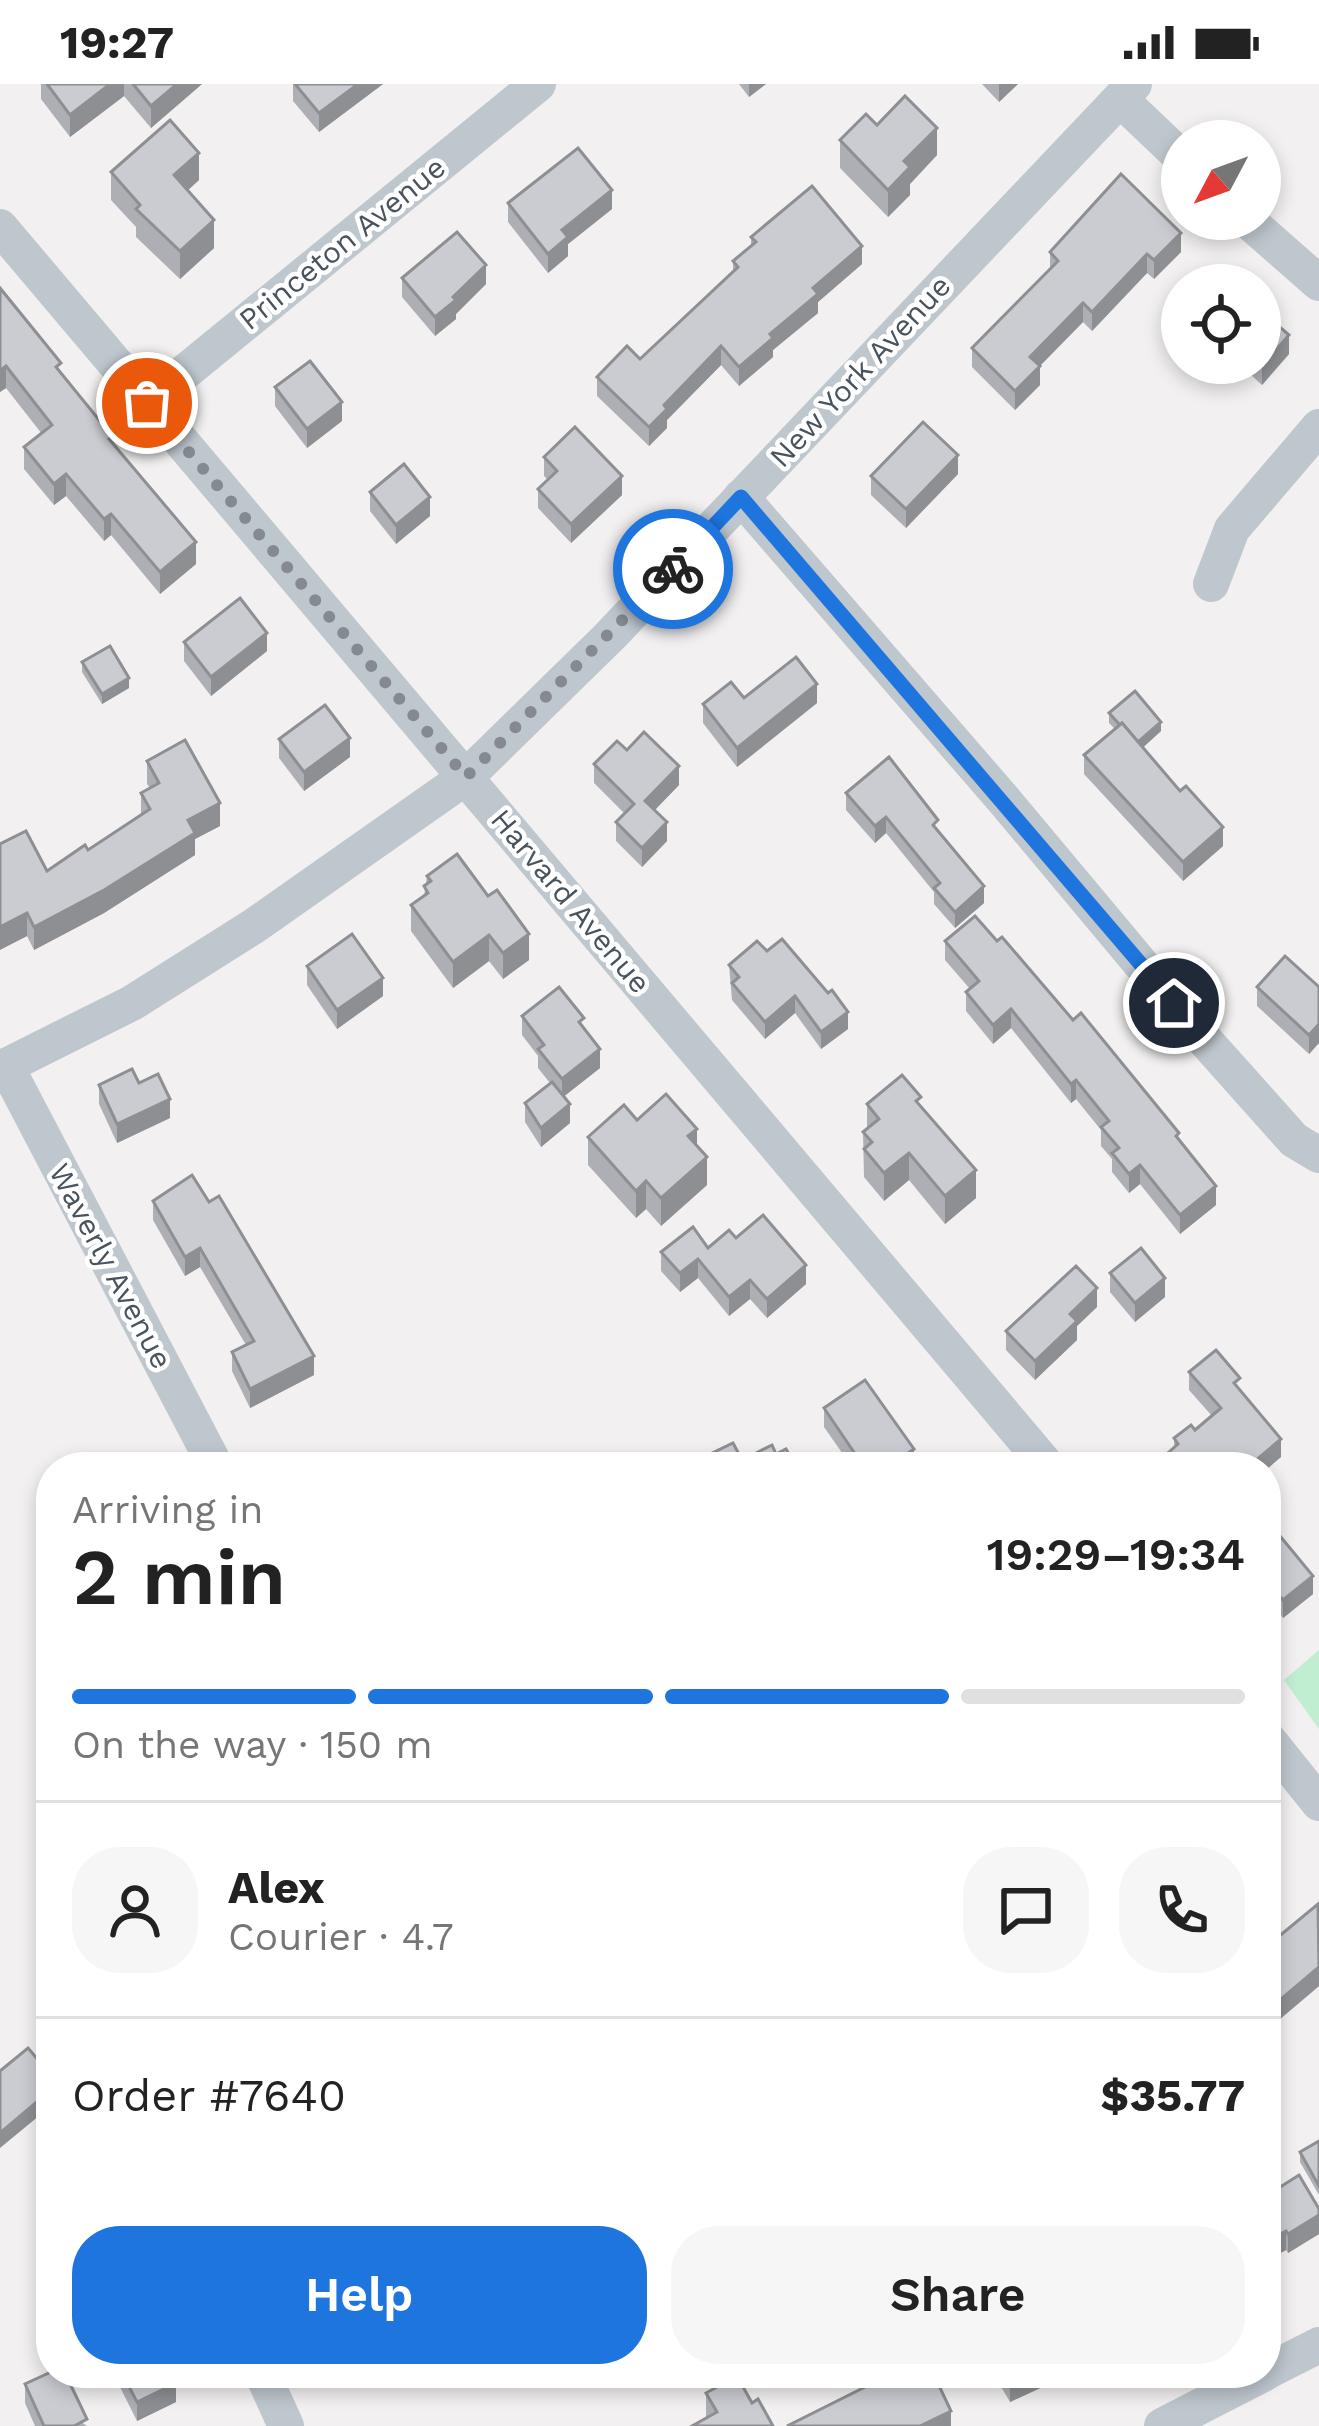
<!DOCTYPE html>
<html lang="en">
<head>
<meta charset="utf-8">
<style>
	body { margin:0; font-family:"Work Sans",sans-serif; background:#f6f6f6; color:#222; height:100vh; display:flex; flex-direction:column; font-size:45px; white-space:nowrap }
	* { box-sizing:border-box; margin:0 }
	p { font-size:39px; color:#767676 }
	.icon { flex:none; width:66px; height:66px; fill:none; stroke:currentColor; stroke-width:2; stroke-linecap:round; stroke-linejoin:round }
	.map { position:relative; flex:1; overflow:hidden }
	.drawer { position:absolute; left:36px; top:1368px; width:1245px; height:936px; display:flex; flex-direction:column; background:#fff; border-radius:48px; box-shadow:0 6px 18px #0003 }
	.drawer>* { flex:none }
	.needle { width:78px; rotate:229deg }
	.tools { position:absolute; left:1161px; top:36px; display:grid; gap:24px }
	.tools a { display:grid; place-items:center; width:120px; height:120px; border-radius:50%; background:#fff; box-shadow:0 6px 18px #0003; font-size:60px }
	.pin { position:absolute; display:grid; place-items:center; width:102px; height:102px; color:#fff; margin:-51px; border:6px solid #fff; border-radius:50%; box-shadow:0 3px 12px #0007 }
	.courier { position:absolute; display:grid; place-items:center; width:120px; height:120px; margin:-60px; border:9px solid #1e75de; border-radius:50%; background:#fff; color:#222; box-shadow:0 3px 15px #0007 }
	.overview em { font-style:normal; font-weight:600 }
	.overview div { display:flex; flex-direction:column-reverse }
	.overview { display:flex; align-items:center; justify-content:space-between; height:204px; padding:0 36px }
	h1 { font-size:78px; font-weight:600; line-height:90px }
	.bar { display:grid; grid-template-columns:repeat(4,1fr); gap:18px 12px; align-content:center; height:144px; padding:0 36px }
	.bar i { height:15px; border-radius:9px; background:#e0e0e0 }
	.bar .selected { background:#1e75de }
	.bar p { grid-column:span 4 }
	.line { display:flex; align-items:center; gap:30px; padding:0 36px; border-top:3px solid #e0e0e0 }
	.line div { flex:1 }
	.round { display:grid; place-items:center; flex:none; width:126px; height:126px; border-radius:48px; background:#f6f6f6 }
	.action { display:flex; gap:24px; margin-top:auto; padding:24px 36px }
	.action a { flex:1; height:138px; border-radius:48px; background:#1e75de; color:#fff; font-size:48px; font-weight:600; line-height:138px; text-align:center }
	.action a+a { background:#f6f6f6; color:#222 }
	.status { display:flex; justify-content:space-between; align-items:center; height:84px; padding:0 60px; background:#fff; direction:ltr }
	.status svg { height:33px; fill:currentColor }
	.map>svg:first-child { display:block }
	.green { fill:#c0eed1 }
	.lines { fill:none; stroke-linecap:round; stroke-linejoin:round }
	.minor { stroke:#bec7ce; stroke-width:36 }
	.wall { fill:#aeafb5 }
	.shaded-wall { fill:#8d8f93 }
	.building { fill:#caccd2; stroke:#8d8f93; stroke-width:3 }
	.done { stroke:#848a90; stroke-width:12; stroke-dasharray:0 21.6 }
	.route { stroke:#1e75de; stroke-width:15 }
	.labels { text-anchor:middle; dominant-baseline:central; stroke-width:9; stroke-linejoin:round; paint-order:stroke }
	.street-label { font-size:30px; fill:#48535d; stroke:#fff }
</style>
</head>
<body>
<div class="status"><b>19:27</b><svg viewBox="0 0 49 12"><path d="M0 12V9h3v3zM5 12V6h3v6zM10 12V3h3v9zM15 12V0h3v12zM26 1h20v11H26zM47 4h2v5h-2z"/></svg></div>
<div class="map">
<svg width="1319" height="2342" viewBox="0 0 1319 2342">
	<rect width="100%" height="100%" fill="#f2f0f0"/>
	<polygon class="green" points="1319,1566 1319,1645 1284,1596"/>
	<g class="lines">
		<g class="minor">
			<polyline points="1120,15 1182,74"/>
			<polyline points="1246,135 1319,199"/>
			<polyline points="0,143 1048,1383"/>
			<polyline points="147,319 538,0"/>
			<polyline points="741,413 1003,715 1202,953 1294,1056 1319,1071"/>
			<polyline points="1211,500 1232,445 1319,343"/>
			<polyline points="6,982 216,1383"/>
			<polyline points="0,985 132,919 254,842 466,693 610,552 1134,0"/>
			<polyline points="1266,1653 1319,1719"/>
			<polyline points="1266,2288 1319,2261"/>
			<polyline points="262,2289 286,2342"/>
			<polyline points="1162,2342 1265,2289"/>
		</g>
	</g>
	<g class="wall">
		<polygon points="41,0 202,0 151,44 124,12 70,53 41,15"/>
		<polygon points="293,0 383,0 319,48 293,17"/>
		<polygon points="739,0 766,0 749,13"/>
		<polygon points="982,0 1018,0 999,18"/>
		<polygon points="877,41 937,71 910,100 910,111 888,133 840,84 840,56"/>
		<polygon points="111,88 199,96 188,106 214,164 180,195 136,153 136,143 111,116"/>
		<polygon points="508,119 612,125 568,160 568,172 548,189 508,138"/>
		<polygon points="751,153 862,180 818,218 818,229 773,266 773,273 739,302 721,281 667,336 667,344 649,362 597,312 597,293 640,275 733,188 733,177 751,162"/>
		<polygon points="1050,168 1181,168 1154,195 1147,189 1092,247 1083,238 1040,282 1040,301 1015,326 972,283 972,264 1050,185"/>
		<polygon points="402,194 486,200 456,230 456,235 435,252 402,213"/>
		<polygon points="0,204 113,359 196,480 160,510 111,451 104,457 66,412 54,421 24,385 24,363 42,350 6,304 0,308"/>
		<polygon points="1289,270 1262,301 1238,279 1260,279"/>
		<polygon points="275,303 342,337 307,364 275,322"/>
		<polygon points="544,373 622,411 571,459 538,424 538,405 548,396 544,392"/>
		<polygon points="958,390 906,444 871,411 871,392"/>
		<polygon points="370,408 430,432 396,460 370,427"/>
		<polygon points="184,558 267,567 211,612 184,577"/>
		<polygon points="82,578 129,604 102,620 82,588"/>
		<polygon points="744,614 817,619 737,683 703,639 703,620"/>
		<polygon points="1109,629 1161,647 1143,663 1223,762 1183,797 1084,690 1084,671 1115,645 1109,639"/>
		<polygon points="279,655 350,673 304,707 279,674"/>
		<polygon points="627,666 679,701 655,726 667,757 642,783 616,757 616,738 624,729 594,699 594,680"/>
		<polygon points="147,677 220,742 195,755 195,771 104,829 34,866 27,852 0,865 0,760 47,787 88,766 141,731 141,709 150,704 147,700"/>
		<polygon points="846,709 938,748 984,819 955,844 934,820 934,808 886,749 875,759 846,726"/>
		<polygon points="427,792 529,876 503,895 489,877 453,904 411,847 411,821 424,812"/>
		<polygon points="945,857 997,857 1073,936 1179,1057 1216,1121 1180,1150 1140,1100 1129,1109 1112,1088 1112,1075 1101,1062 1101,1046 1076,1015 1071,1019 1011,944 993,960 966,927 966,908 970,905 945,876"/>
		<polygon points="767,867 828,909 848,945 821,965 795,929 765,955 732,916 729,881"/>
		<polygon points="307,882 383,912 337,945 307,901"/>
		<polygon points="1257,903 1319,903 1319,959 1309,970 1257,922"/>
		<polygon points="522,932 584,944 600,984 564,1012 570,1039 541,1063 525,1038 525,1019 550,999 538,984 538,972 522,951"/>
		<polygon points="99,1001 170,1034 117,1059 99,1020"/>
		<polygon points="867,1020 921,1022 976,1114 945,1140 909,1096 884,1117 864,1093 863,1048 867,1045"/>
		<polygon points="637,1036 697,1061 707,1101 661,1142 646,1125 636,1134 588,1081 588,1053"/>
		<polygon points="192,1091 314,1291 250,1324 232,1287 232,1268 246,1261 200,1183 185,1192 153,1136 153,1117"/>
		<polygon points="736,1154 806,1200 767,1234 750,1215 729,1232 698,1194 680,1208 661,1187 661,1168 708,1164"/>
		<polygon points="1110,1189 1165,1213 1135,1238 1110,1208"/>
		<polygon points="1097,1223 1077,1242 1077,1256 1035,1296 1006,1266 1006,1247"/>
		<polygon points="1189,1288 1240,1307 1281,1373 1266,1383 1168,1383 1168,1369 1174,1364 1174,1354 1195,1346 1212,1332 1189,1306"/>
		<polygon points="824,1324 914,1383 852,1383 824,1343"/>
		<polygon points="1266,1435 1313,1510 1283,1534 1266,1514"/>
		<polygon points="1319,1821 1319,1902 1280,1935 1266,1918 1266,1863"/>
		<polygon points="1319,2057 1319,2111 1300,2078 1300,2068"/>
		<polygon points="1266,2112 1319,2125 1319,2150 1288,2169 1286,2166 1275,2172 1266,2157"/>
		<polygon points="113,2289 171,2289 176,2318 137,2337"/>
		<polygon points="993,2289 1049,2289 1049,2300 1010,2318"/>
		<polygon points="25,2300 87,2342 35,2342 25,2319"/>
		<polygon points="706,2309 752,2319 773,2342 706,2334"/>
	</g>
	<g class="shaded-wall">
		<polygon points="110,0 124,0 124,12 70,53 70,31"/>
		<polygon points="177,0 202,0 151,44 151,22"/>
		<polygon points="358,0 383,0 319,48 319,29"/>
		<polygon points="749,0 766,0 749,13"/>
		<polygon points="999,0 1018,0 999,18"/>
		<polygon points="937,44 937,71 910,100 910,111 888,133 888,106 904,77"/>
		<polygon points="199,69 199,96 174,119 174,91"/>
		<polygon points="612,106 612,125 568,160 568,172 548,189 548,170 562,146"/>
		<polygon points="214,136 214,164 180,195 180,167"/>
		<polygon points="1181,149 1181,168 1154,195 1154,176"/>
		<polygon points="862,162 862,180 818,218 818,229 773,266 773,273 739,302 739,283 813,204"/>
		<polygon points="1147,170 1147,189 1092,247 1092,228"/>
		<polygon points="486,181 486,200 456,230 456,235 435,252 435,233"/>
		<polygon points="1083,219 1083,238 1030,292 1030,273"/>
		<polygon points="1289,251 1289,270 1262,301 1262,282"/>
		<polygon points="721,262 721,281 667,336 667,344 649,362 649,343 664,321"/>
		<polygon points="6,282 6,304 0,308 0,287"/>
		<polygon points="1040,282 1040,301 1015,326 1015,307"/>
		<polygon points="342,318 342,337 307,364 307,345"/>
		<polygon points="958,371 958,390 906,444 906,425"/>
		<polygon points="66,390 66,412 54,421 54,400"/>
		<polygon points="622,392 622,411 571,459 571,440"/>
		<polygon points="430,413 430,432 396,460 396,441"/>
		<polygon points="111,430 111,451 104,457 104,435"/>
		<polygon points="196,458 196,480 160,510 160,488"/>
		<polygon points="267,549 267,567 211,612 211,593"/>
		<polygon points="129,594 129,604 102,620 102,610"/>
		<polygon points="817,600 817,619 737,683 737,664"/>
		<polygon points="1161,638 1161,647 1137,669 1137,659"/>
		<polygon points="350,654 350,673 304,707 304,688"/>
		<polygon points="679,682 679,701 645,736 645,717"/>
		<polygon points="220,719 220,742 195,755 195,771 104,829 34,866 34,843 188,736"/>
		<polygon points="886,733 886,749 875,759 875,742"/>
		<polygon points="667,738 667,757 642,783 642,764"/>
		<polygon points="1223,743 1223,762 1183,797 1183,778"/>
		<polygon points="984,802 984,819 955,844 955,828"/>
		<polygon points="27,829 27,852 0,866 0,843"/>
		<polygon points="529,850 529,876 503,895 503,869"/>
		<polygon points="489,851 489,877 453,904 453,878"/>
		<polygon points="383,894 383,912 337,945 337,926"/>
		<polygon points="795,912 795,929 765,955 765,938"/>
		<polygon points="1011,925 1011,944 993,960 993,941"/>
		<polygon points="848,928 848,945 821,965 821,948"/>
		<polygon points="1319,940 1319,959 1309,970 1309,951"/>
		<polygon points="600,965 600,984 562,1014 562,995"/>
		<polygon points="1076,996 1076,1015 1071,1019 1071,1000"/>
		<polygon points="170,1015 170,1034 117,1059 117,1040"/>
		<polygon points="570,1020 570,1039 541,1063 541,1044"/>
		<polygon points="697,1045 697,1072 688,1052"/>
		<polygon points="909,1069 909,1096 884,1117 884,1089"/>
		<polygon points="707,1073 707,1101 661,1142 661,1114"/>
		<polygon points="1140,1081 1140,1100 1129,1109 1129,1090"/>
		<polygon points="976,1086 976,1114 945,1140 945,1112"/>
		<polygon points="646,1097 646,1125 636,1134 636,1107"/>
		<polygon points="1216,1102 1216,1121 1180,1150 1180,1131"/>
		<polygon points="200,1164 200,1183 185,1192 185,1173"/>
		<polygon points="698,1175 698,1194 680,1208 680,1189"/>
		<polygon points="806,1181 806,1200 767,1234 767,1215"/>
		<polygon points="1165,1194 1165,1213 1135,1238 1135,1219"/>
		<polygon points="750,1196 750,1215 729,1232 729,1213"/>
		<polygon points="1097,1204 1097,1223 1077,1242 1077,1256 1035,1296 1035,1277 1070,1230"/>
		<polygon points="314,1272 314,1291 250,1324 250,1305"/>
		<polygon points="1281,1355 1281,1373 1266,1386 1266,1383 1248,1383"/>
		<polygon points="914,1365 914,1383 887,1383"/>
		<polygon points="1313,1492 1313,1510 1283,1534 1283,1516"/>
		<polygon points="1319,1883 1319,1902 1280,1935 1280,1916"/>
		<polygon points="51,2006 51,2022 0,2064 0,2049"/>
		<polygon points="1319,2131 1319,2150 1288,2169 1288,2150"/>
		<polygon points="1286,2147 1286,2166 1275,2172 1275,2153"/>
		<polygon points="1032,2289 1049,2289 1049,2300 1010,2318 1010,2300"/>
		<polygon points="176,2299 176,2318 137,2337 137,2318"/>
		<polygon points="951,2327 951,2342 920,2342"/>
	</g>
	<g class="building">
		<polygon points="47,0 110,0 70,31"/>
		<polygon points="133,0 177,0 151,22"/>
		<polygon points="295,0 358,0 319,29"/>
		<polygon points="905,12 937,44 904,77 910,83 888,106 840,56 866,30 877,41"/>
		<polygon points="170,36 199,69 174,91 214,136 180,167 136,125 140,121 111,88"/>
		<polygon points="578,64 612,106 562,146 568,153 548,170 508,119"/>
		<polygon points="1121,90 1181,149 1154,176 1147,170 1092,228 1083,219 1030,273 1040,282 1015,307 972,264 1058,177 1050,168"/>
		<polygon points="812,102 862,162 813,204 818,210 770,250 773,254 739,283 721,262 664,321 667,325 649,343 597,293 627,262 640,275 738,183 733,177 756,158 751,153"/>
		<polygon points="457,148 486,181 453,213 456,216 435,233 402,194"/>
		<polygon points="0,204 61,279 56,283 113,353 109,355 196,458 160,488 111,430 104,435 66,390 54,400 24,363 52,341 6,282 0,287"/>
		<polygon points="1260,226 1289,251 1262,282 1259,279"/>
		<polygon points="310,277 342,318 307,345 275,303"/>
		<polygon points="923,338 958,371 906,425 871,392"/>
		<polygon points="575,343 622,392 571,440 538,405 557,387 544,373"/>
		<polygon points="404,380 430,413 396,441 370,408"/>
		<polygon points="240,514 267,549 211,593 184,558"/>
		<polygon points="110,562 129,594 102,610 82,578"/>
		<polygon points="796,573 817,600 737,664 703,620 731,598 744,614"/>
		<polygon points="1135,607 1161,638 1138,658 1122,639 1120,641 1109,629"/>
		<polygon points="325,621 350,654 304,688 279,655"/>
		<polygon points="1122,639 1180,707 1186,702 1223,743 1183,778 1084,671"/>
		<polygon points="644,648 679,682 645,717 667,738 642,764 616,738 634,720 594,680 617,657 627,666"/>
		<polygon points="185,656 220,719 188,736 195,749 104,806 34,843 27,829 0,843 0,760 26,747 47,787 85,761 88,766 150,725 141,709 159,699 147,677"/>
		<polygon points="889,673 938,736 933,741 984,802 955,828 934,804 940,799 886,733 875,742 846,709"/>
		<polygon points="457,770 488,812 497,806 529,850 503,869 489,851 453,878 411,821 428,809 424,802 431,797 427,792"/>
		<polygon points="975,832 997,857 1002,853 1073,936 1081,929 1179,1049 1176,1052 1216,1102 1180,1131 1140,1081 1129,1090 1112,1069 1119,1064 1101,1043 1109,1037 1076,996 1071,1000 1011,925 993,941 966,908 979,897 945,857"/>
		<polygon points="352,850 383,894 337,926 307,882"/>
		<polygon points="782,855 828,909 832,906 848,928 821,948 795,912 765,938 732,899 739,893 729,881 757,857 767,867"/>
		<polygon points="1285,872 1319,903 1319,940 1309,951 1257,903"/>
		<polygon points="559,903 584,934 579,938 600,965 562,995 538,965 544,961 522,932"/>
		<polygon points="132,985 139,999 158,990 170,1015 117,1040 99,1001"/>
		<polygon points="902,991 921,1013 916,1017 976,1086 945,1112 909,1069 884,1089 864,1065 872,1058 863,1048 879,1035 867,1020"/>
		<polygon points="552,998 570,1020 541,1044 525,1019"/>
		<polygon points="666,1010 697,1045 688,1052 707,1073 661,1114 646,1097 636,1107 588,1053 624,1021 637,1036"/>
		<polygon points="192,1091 209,1118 219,1112 314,1272 250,1305 232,1268 254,1257 200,1164 185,1173 153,1117"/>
		<polygon points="763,1131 806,1181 767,1215 750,1196 729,1213 698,1175 680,1189 661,1168 693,1143 708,1164 729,1146 736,1154"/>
		<polygon points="1141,1164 1165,1194 1135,1219 1110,1189"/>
		<polygon points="1076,1182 1097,1204 1070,1230 1077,1237 1035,1277 1006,1247"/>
		<polygon points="1216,1266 1240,1294 1234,1299 1281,1355 1248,1383 1180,1383 1168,1369 1178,1360 1174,1354 1191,1341 1195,1346 1221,1324 1189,1288"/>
		<polygon points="865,1296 914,1365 887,1383 864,1383 824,1324"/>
		<polygon points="733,1359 742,1376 772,1361 776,1370 786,1365 796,1383 704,1383 700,1375"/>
		<polygon points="164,1374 168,1383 145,1383"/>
		<polygon points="1266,1435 1313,1492 1283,1516 1266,1496"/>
		<polygon points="1318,1820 1319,1883 1280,1916 1266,1899 1266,1863"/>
		<polygon points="28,1964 51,1991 51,2006 0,2049 0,1987"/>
		<polygon points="1319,2057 1319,2102 1300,2068"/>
		<polygon points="1299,2091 1319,2125 1319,2131 1288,2150 1286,2147 1275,2153 1266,2138 1266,2112"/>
		<polygon points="51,2288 65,2289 87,2335 74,2342 44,2342 25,2300"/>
		<polygon points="122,2289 171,2289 176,2299 137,2318"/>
		<polygon points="893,2289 933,2289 951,2327 920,2342 787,2342"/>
		<polygon points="1004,2289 1032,2289 1010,2300"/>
		<polygon points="737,2292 752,2319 758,2315 773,2342 692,2342 717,2328 706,2309"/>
	</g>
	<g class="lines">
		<polyline class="done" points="147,319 466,693 673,485"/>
		<polyline class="route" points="673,485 741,413 1174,919"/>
	</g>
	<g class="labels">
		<g class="street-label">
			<text transform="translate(342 159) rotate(-39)">Princeton Avenue</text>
			<text transform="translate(860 287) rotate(-47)">New York Avenue</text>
			<text transform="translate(571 817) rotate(50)">Harvard Avenue</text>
			<text transform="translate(111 1182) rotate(62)">Waverly Avenue</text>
		</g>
	</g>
</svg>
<div class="tools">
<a><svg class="needle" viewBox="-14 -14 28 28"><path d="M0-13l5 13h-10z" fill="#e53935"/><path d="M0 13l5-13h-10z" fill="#767676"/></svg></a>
<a><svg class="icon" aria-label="locate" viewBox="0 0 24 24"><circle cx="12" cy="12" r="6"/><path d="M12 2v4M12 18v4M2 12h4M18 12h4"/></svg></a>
</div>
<div class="pin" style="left:147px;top:319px;background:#ea580c"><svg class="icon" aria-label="bag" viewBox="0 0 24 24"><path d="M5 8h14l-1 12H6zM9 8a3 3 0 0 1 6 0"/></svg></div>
<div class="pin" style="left:1174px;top:919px;background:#1f2937"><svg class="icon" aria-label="home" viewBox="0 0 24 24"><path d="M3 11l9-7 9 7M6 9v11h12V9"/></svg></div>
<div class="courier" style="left:673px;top:485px"><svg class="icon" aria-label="bike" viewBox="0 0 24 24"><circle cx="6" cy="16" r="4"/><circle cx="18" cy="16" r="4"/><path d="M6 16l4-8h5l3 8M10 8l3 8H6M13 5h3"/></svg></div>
<section class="drawer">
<div class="overview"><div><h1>2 min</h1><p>Arriving in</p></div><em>19:29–19:34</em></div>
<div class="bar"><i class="selected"></i><i class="selected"></i><i class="selected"></i><i></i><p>On the way · 150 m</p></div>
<div class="line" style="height:216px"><a class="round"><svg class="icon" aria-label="person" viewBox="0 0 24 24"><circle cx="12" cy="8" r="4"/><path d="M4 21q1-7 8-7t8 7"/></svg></a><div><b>Alex</b><p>Courier · 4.7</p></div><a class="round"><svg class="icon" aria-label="chat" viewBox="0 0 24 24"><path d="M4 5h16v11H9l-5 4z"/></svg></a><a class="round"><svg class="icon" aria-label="phone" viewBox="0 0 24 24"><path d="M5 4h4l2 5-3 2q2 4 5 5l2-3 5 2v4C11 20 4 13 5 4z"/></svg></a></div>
<div class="line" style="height:156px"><div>Order #7640</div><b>$35.77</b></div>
<div class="action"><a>Help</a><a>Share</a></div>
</section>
</div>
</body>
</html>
